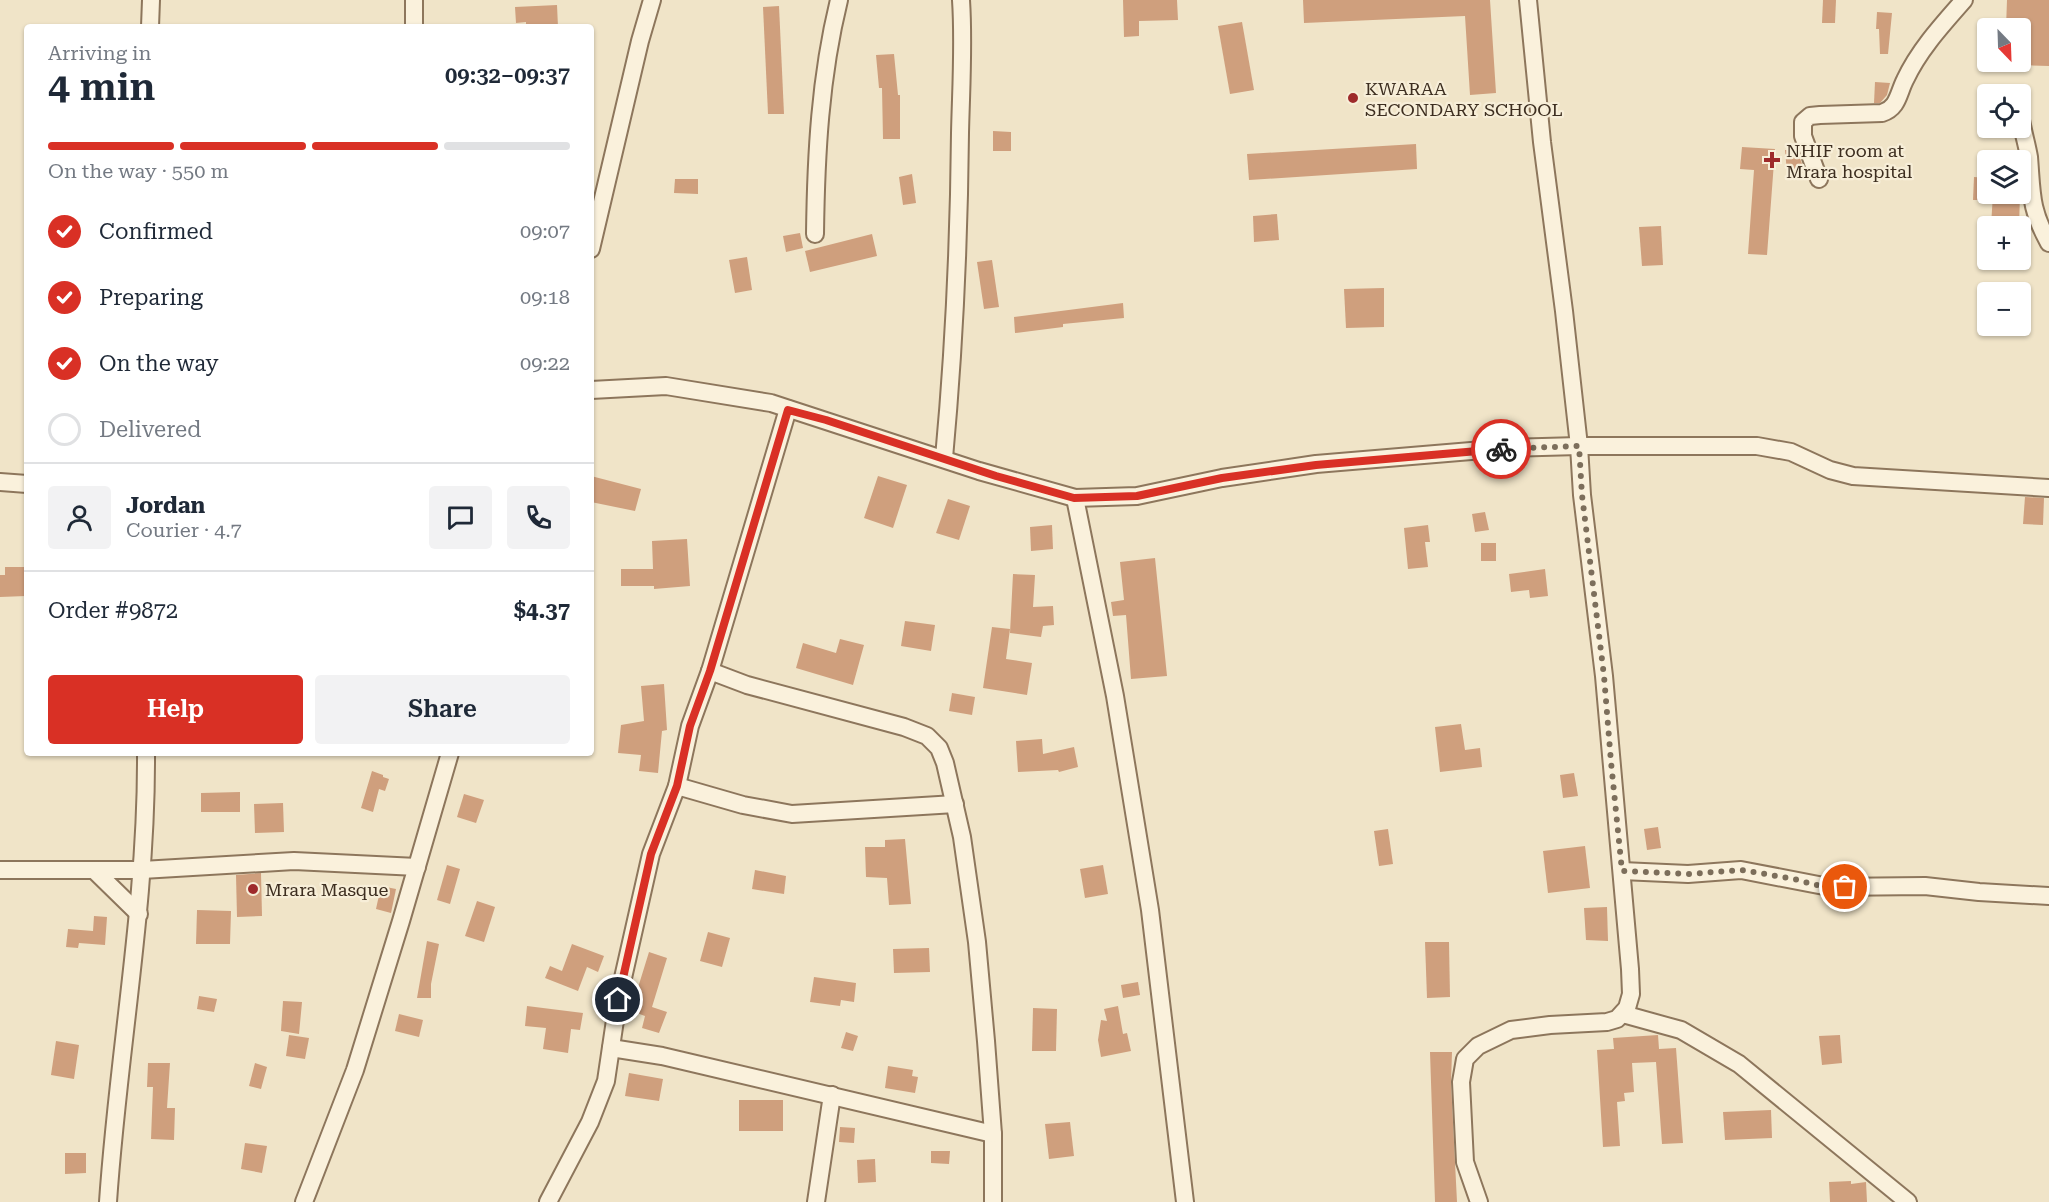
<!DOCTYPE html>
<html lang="en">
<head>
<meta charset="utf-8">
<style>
	body { margin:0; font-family:"Roboto Serif",serif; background:#f2f2f3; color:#1f2937; height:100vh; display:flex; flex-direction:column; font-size:22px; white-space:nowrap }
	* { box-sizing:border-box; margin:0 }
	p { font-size:20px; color:#747a83 }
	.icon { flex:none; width:33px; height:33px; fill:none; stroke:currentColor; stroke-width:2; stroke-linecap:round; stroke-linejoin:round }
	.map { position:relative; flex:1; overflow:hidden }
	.sheet { position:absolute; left:24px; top:24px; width:570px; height:732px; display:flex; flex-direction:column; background:#fff; border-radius:6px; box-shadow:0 2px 4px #0004 }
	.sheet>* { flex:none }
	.needle { width:39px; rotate:157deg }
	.fabs { position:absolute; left:1977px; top:18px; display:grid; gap:12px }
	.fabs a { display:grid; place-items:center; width:54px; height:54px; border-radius:6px; background:#fff; box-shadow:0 2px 4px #0004; font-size:30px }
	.pin { position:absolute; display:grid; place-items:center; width:51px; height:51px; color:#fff; margin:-26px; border:3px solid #fff; border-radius:50%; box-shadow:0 2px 6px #0007 }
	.courier { position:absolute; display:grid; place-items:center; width:60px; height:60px; margin:-30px; border:4px solid #d93025; border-radius:50%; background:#fff; color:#222; box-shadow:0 2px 8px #0007 }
	.summary em { font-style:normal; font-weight:600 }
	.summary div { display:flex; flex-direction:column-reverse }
	.summary { display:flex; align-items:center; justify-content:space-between; height:102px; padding:0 24px }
	h1 { font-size:39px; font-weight:600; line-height:45px }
	.bar { display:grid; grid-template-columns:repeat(4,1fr); gap:9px 6px; align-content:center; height:72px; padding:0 24px }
	.bar i { height:8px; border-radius:4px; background:#e0e1e3 }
	.bar .current { background:#d93025 }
	.bar p { grid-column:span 4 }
	.line { display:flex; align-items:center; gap:15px; padding:0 24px; border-top:2px solid #e0e1e3 }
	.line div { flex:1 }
	.round { display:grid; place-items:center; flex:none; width:63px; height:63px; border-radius:6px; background:#f2f2f3 }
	ol { padding:0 24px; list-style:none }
	li { display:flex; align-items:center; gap:18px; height:66px }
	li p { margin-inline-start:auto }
	li .icon { padding:6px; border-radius:50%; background:#d93025; color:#fff; stroke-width:4 }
	li:last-child { color:#747a83 }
	li i { width:33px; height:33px; border:3px solid #e0e1e3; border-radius:50% }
	.action { display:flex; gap:12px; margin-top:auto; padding:12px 24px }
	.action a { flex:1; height:69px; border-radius:6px; background:#d93025; color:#fff; font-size:24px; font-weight:600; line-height:69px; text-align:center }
	.action a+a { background:#f2f2f3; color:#1f2937 }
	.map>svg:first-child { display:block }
	.building { fill:#cf9f7d }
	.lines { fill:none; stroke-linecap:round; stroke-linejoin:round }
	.minor-casing { stroke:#8d765c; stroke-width:20 }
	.minor { stroke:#faf1dc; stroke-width:16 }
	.done { stroke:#7c6e5b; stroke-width:6; stroke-dasharray:0 10.8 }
	.route { stroke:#d93025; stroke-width:8 }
	.poi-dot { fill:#9e2a2b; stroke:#f7eed8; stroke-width:2 }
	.labels { text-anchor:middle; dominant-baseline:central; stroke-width:4.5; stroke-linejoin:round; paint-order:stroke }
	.poi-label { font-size:18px; fill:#3d2e20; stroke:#f7eed8; text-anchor:start }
</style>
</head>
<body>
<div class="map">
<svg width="2049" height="1202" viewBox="0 0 2049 1202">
	<rect width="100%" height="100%" fill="#f0e4c8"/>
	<g class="building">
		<polygon points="1123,0 1177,0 1178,20 1139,21 1139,36 1124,37"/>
		<polygon points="1303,0 1490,0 1496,93 1470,95 1465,16 1304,23"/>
		<polygon points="1823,0 1836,0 1835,23 1822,23"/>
		<polygon points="2007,0 2049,0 2049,66 2020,65 2020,28 2006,28"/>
		<polygon points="557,5 558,27 526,27 526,22 516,23 515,7"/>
		<polygon points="779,6 784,114 768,114 763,7"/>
		<polygon points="1877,12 1892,13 1888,54 1880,54 1879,29 1876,29"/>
		<polygon points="1242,22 1254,90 1230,94 1218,26"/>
		<polygon points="894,54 898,95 900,95 900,139 883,139 882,88 879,88 876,55"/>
		<polygon points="1875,82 1890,83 1887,95 1880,103 1874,103"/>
		<polygon points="993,131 1011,132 1011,151 993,151"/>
		<polygon points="1416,144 1417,169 1249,180 1247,154"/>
		<polygon points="1742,147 1775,149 1767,255 1748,254 1754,170 1740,169"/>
		<polygon points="1785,150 1797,151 1803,166 1803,173 1787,172"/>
		<polygon points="912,174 916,203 903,205 899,177"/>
		<polygon points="1974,177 1988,178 1988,200 1973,200"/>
		<polygon points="675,179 698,179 698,194 674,193"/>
		<polygon points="1993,194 2020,194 2019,226 1991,226"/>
		<polygon points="1277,214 1279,240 1254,242 1253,216"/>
		<polygon points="1661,226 1663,265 1642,266 1639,227"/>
		<polygon points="800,233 803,248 786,252 783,236"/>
		<polygon points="872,234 877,256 810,272 805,251"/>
		<polygon points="747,257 752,290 735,293 729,260"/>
		<polygon points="992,260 999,307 984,309 977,262"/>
		<polygon points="1384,288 1384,327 1346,328 1344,289"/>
		<polygon points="1123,303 1124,318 1063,324 1063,327 1015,333 1014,317"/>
		<polygon points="591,476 641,489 635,511 591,502"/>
		<polygon points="878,476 907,485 893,528 864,518"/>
		<polygon points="2025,497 2044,498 2043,525 2023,524"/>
		<polygon points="948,499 970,506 959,540 936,533"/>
		<polygon points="1485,512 1489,530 1475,532 1472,514"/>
		<polygon points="1052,525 1053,549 1031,551 1030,527"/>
		<polygon points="1428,525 1430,542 1425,542 1428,567 1408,569 1404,528"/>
		<polygon points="687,539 690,586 654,589 654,586 621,586 621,569 653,569 652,541"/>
		<rect x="1481" y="543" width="15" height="18"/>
		<polygon points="1155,558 1167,676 1131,679 1126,615 1113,616 1111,602 1124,600 1120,562"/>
		<polygon points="5,567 26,567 26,596 0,597 0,575 5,575"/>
		<polygon points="1545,569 1548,596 1530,598 1529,590 1511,592 1509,574"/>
		<polygon points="1013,574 1035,575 1033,607 1053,606 1054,625 1043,626 1041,637 1010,633"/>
		<polygon points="905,621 935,625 931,651 901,646"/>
		<polygon points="992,627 1010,629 1006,659 1032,663 1027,695 983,688"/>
		<polygon points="840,639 864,645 853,685 796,668 803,643 836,653"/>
		<polygon points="664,684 667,730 662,731 658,773 639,771 641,755 618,753 621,725 644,721 641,686"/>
		<polygon points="952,693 975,697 972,715 949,711"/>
		<polygon points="1461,724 1465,750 1480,748 1482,767 1440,772 1435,727"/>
		<polygon points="1042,739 1043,754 1074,747 1078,767 1059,772 1058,770 1018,772 1016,741"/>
		<polygon points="372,771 383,775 383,777 389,779 385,791 379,789 373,812 361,808"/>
		<polygon points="1574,773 1578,796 1563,798 1560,775"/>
		<polygon points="240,792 240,812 201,812 201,793"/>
		<polygon points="464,794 484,800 476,823 457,817"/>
		<polygon points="283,803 284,832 255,833 254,804"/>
		<polygon points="1658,827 1661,848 1647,850 1644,829"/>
		<polygon points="1388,829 1393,864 1379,866 1374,831"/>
		<polygon points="905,839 911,904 889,905 887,878 866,877 865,847 885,847 885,840"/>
		<polygon points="1585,846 1590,888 1548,893 1543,851"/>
		<polygon points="447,865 460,869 450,904 437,900"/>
		<polygon points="1103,865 1108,894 1085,898 1080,869"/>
		<polygon points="755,870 786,876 784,894 752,889"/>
		<polygon points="261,873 262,916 237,917 236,875"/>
		<polygon points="381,886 396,889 391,913 376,909"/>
		<polygon points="477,901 495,907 484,942 465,936"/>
		<polygon points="1607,907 1608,941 1586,940 1584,908"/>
		<polygon points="197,910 231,911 230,944 196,944"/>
		<polygon points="94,916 107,917 105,945 79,943 78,948 66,947 68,929 93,931"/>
		<polygon points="708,932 730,938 722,967 700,961"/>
		<polygon points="427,941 439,944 431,984 431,998 417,998"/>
		<polygon points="1425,942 1449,942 1450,997 1427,998"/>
		<polygon points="572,944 604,956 598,972 587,967 578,991 545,978 550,966 562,971"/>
		<polygon points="929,948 930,972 894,973 893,949"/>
		<polygon points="649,952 667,958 652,1007 667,1012 659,1033 642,1028 645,1016 634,1012 640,996 636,994"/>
		<polygon points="814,977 856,983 854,1002 841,1000 840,1006 810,1002"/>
		<polygon points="1138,982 1140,995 1123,998 1121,985"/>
		<polygon points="199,996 217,999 214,1012 197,1009"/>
		<polygon points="283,1001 302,1002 299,1034 281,1031"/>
		<polygon points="527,1006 583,1013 580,1030 571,1029 568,1053 543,1049 546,1028 525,1026"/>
		<polygon points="1118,1006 1123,1034 1127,1033 1131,1051 1101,1057 1098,1040 1101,1020 1107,1021 1104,1009"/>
		<polygon points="1033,1008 1057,1009 1056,1051 1032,1051"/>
		<polygon points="399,1014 423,1020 419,1037 395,1031"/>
		<polygon points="846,1032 858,1036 853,1051 841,1048"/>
		<polygon points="289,1035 309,1038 305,1059 286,1056"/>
		<polygon points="1658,1035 1659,1049 1676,1048 1683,1143 1662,1144 1656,1062 1632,1063 1634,1092 1624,1093 1625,1101 1617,1102 1620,1146 1603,1147 1597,1050 1614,1049 1613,1038"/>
		<polygon points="1840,1035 1842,1063 1822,1065 1819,1036"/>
		<polygon points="56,1041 79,1045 74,1079 51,1075"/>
		<polygon points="1430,1052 1452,1052 1451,1083 1457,1202 1435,1202"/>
		<polygon points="148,1063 170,1063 167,1108 175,1108 174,1140 151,1139 153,1087 147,1087"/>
		<polygon points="255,1063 267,1067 261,1089 249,1086"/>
		<polygon points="888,1066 913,1070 912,1076 918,1077 915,1093 885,1088"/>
		<polygon points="629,1073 663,1079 659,1101 625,1096"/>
		<rect x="739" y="1100" width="44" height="31"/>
		<polygon points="1771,1110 1772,1138 1725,1140 1723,1112"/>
		<polygon points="1070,1122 1074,1156 1049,1159 1045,1124"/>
		<polygon points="840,1127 855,1128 854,1143 839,1142"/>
		<polygon points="245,1143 267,1146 262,1173 241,1169"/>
		<polygon points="931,1151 950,1151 949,1164 931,1163"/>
		<polygon points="65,1153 86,1153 86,1173 65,1174"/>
		<polygon points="875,1159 876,1182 858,1183 857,1160"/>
		<polygon points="1851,1181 1851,1184 1866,1182 1867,1202 1830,1202 1829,1182"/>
	</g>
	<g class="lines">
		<g class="minor-casing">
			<g id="minor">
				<polyline points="414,0 414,27"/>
				<polyline points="150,27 151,0"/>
				<path d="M2021,120C2023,132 2027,145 2029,157C2032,194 2030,209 2049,243"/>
				<path d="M1819,179L1803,136V122L1810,116L1820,115L1882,113C1898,108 1898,94 1905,80C1919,50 1942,25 1964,0"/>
				<path d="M815,234C816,155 820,77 839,0"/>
				<polyline points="591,249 640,41 652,0"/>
				<polyline points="591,390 666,386 771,403 979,471 1075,498 1137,496 1222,478 1316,464 1507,448 1579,446 1757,446 1791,452 1830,470 1853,476 2049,488"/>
				<path d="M944,458C954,350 959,242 960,133C961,89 964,44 961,0"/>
				<polyline points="0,482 27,484"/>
				<polyline points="1075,498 1115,696 1150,910 1185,1202"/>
				<polyline points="710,671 747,685 904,727 927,736 939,748 945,763 962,837 977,942 986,1041 993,1134 993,1202"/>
				<polyline points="677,786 743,805 792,814 955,804"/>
				<polyline points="0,870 142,870 294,861 417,867"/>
				<polyline points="95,871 139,914"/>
				<polyline points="1622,871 1688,874 1741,870 1829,887 1925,886 1979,892 2049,896"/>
				<polyline points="1623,1014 1681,1030 1739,1064 1908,1202"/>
				<polyline points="611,1048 662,1056 993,1134"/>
				<path d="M108,1202C118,1052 147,904 146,753"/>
				<polyline points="304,1202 355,1070 401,921 450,753"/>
				<polyline points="548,1202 590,1122 606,1081 618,1000 651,854 677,786 690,726 710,671 788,409"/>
				<polyline points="816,1202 832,1095"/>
				<polyline points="1479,1202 1465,1162 1461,1082 1465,1059 1478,1046 1511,1030 1550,1025 1607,1022 1617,1019 1627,1008 1631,994 1630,969 1604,676 1582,495 1579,446 1564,311 1542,142 1528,0"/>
			</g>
		</g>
		<use href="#minor" class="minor"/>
	</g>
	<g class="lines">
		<polyline class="done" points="1501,449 1579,446 1582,495 1604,676 1611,762 1622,871 1688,874 1742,870 1794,879 1816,885 1845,887"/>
		<polyline class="route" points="618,1000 651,854 677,786 690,726 710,671 788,410 826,420 996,476 1074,498 1137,496 1222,478 1316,465 1501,449"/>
	</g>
	<g class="poi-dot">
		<circle cx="1353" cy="98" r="6"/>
		<path d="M1769 151h6v6h6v6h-6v6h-6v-6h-6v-6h6z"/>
		<circle cx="253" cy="889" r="6"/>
	</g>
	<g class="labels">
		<g class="poi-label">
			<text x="1365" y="88">KWARAA<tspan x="1365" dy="21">SECONDARY SCHOOL</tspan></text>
			<text x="1786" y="150">NHIF room at<tspan x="1786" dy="21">Mrara hospital</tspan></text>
			<text x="265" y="889">Mrara Masque</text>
		</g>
	</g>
</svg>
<div class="fabs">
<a><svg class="needle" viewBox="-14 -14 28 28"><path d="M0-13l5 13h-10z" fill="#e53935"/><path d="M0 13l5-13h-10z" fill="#747a83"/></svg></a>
<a><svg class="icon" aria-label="locate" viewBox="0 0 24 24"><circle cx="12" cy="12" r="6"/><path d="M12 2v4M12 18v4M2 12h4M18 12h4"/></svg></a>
<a><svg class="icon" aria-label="layers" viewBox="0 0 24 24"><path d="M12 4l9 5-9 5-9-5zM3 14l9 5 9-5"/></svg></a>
<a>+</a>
<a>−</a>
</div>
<div class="pin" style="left:1845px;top:887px;background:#ea580c"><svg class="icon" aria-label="bag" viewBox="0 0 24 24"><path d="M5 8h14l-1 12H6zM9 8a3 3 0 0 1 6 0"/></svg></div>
<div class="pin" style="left:618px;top:1000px;background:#1f2937"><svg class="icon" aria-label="home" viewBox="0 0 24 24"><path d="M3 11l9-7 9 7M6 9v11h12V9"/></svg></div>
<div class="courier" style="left:1501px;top:449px"><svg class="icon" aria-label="bike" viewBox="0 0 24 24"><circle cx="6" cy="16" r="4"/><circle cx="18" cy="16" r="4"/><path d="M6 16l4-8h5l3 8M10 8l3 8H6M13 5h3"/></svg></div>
<section class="sheet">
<div class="summary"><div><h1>4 min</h1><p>Arriving in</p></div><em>09:32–09:37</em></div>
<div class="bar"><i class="current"></i><i class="current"></i><i class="current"></i><i></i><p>On the way · 550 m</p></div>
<ol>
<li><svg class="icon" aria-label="check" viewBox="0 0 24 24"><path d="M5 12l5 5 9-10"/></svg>Confirmed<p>09:07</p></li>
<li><svg class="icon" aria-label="check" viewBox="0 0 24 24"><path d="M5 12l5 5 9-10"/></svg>Preparing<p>09:18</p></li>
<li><svg class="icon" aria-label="check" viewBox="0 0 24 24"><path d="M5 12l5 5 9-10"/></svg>On the way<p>09:22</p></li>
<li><i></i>Delivered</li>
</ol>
<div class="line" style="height:108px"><a class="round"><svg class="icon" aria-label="person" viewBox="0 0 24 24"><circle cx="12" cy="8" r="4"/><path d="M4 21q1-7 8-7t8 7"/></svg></a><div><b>Jordan</b><p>Courier · 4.7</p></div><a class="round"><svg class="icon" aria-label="chat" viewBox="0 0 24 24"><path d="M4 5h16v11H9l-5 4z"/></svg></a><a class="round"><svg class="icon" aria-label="phone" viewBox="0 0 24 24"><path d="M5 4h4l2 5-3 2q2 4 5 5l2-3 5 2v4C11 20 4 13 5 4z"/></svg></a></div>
<div class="line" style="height:78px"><div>Order #9872</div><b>$4.37</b></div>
<div class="action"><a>Help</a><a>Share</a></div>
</section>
</div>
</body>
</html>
